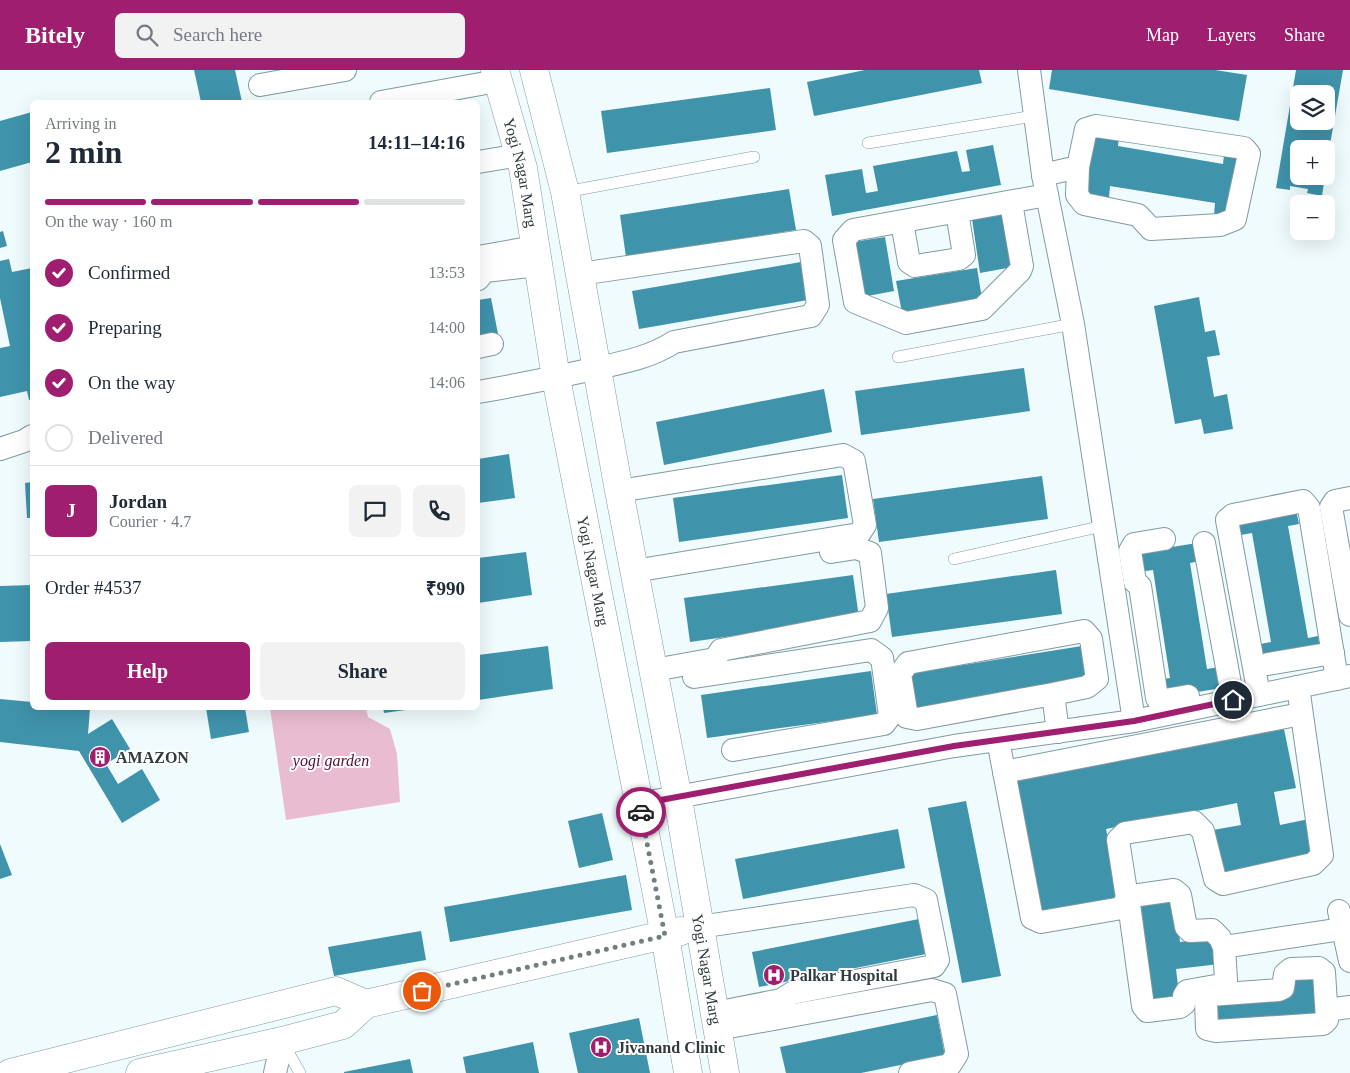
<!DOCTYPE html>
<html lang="en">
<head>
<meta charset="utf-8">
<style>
	body { margin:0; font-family:"Times New Roman",serif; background:#f2f2f3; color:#1f2937; height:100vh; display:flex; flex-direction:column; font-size:19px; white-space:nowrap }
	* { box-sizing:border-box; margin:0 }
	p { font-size:16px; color:#747a83 }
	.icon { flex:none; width:28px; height:28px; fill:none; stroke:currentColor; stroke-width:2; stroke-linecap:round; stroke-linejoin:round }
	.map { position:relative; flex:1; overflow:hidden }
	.sheet { position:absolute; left:30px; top:30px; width:450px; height:610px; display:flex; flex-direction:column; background:#fff; border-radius:8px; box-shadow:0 5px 20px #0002 }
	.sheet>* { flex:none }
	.fabs { position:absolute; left:1290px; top:15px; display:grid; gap:10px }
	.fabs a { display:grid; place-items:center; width:45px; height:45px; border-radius:8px; background:#fff; box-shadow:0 5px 20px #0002; font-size:25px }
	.pin { position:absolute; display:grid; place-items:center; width:42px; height:42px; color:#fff; margin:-21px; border:2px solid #fff; border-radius:50%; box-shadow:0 1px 5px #0007 }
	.courier { position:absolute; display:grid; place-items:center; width:50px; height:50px; margin:-25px; border:4px solid #9f1e6f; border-radius:50%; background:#fff; color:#222; box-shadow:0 1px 6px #0007 }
	.summary em { font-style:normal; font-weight:700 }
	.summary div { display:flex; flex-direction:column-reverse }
	.summary { display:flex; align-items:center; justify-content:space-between; height:85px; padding:0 15px }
	h1 { font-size:32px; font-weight:700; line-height:38px }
	.bar { display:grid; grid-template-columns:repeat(4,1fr); gap:8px 5px; align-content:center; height:60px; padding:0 15px }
	.bar i { height:6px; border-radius:4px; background:#e0e1e3 }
	.bar .active { background:#9f1e6f }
	.bar p { grid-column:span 4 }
	.line { display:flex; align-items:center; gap:12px; padding:0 15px; border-top:1px solid #e0e1e3 }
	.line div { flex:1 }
	.round { display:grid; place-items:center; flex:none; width:52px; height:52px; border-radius:8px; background:#f2f2f3 }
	ol { padding:0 15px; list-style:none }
	li { display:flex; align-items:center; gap:15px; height:55px }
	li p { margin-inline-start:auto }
	li .icon { padding:5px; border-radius:50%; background:#9f1e6f; color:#fff; stroke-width:4 }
	li:last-child { color:#747a83 }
	li i { width:28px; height:28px; border:2px solid #e0e1e3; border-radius:50% }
	.action { display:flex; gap:10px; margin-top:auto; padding:10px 15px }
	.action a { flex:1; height:58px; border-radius:8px; background:#9f1e6f; color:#fff; font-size:20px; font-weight:700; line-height:58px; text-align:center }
	.action a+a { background:#f2f2f3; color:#1f2937 }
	header { display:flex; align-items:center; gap:30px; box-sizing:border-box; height:70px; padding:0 25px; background:#9f1e6f; color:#fff }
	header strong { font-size:24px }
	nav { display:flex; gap:28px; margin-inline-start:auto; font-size:18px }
	.search { width:350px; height:45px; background:#f2f2f3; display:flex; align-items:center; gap:12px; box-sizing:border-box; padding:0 18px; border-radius:8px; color:#747a83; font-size:19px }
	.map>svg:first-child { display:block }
	.green { fill:#eabcd2 }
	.building { fill:#3f93ab; fill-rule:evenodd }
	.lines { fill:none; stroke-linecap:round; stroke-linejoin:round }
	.service-casing { stroke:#819aa2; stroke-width:12 }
	.minor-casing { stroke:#819aa2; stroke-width:24 }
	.tertiary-casing { stroke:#819aa2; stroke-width:29 }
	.service { stroke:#fff; stroke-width:11 }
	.minor { stroke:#fff; stroke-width:22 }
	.tertiary { stroke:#fff; stroke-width:28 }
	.done { stroke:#737e81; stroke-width:5; stroke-dasharray:0 9 }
	.route { stroke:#9f1e6f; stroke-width:6 }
	.labels { text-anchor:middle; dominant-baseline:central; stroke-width:4; stroke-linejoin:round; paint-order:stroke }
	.street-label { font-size:16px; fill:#303b3e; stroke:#fff }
	.poi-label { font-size:16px; font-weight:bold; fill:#303b3e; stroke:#fff; text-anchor:start }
	.park-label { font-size:16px; font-style:italic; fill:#580b3b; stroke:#fff }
</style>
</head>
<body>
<header>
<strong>Bitely</strong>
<div class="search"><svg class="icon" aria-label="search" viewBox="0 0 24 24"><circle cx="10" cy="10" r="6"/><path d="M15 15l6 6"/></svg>Search here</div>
<nav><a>Map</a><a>Layers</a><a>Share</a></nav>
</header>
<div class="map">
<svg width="1350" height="1003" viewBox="0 0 1350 1003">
	<rect width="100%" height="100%" fill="#f0fbfe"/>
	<polygon class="green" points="270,638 366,638 368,647 390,659 397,684 400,732 286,750"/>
	<g class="building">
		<polygon points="194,0 235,0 242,32 201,32"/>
		<polygon points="865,0 979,0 982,13 814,46 807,12"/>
		<polygon points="1052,0 1215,0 1247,5 1239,51 1049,19"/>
		<path d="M1296,0H1343L1327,92L1326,79H1299V106H1325L1322,126L1307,123L1308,119L1290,116V120L1276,118ZM1299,24H1326V51H1299Z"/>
		<polygon points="770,18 776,60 607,83 601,41"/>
		<polygon points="32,42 32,92 0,101 0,51"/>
		<polygon points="1095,64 1119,68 1118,76 1223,94 1224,85 1241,88 1231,148 1214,145 1215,133 1110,116 1109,128 1085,124"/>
		<polygon points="993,75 1001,115 832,146 825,105 862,99 866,123 878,121 873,96 957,81 962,102 970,101 966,80"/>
		<polygon points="789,119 796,160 626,187 620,145"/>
		<polygon points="1009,143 1018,196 980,203 972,149"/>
		<polygon points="3,161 7,176 0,178 0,162"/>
		<polygon points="885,167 894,221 862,227 853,172"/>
		<polygon points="9,189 12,202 32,198 32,329 29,330 27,321 0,327 0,278 10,276 0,228 0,191"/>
		<polygon points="801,192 808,230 639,259 632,221"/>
		<polygon points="977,198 983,235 903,248 896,211"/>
		<polygon points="1199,227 1205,262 1215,260 1220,285 1207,287 1214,327 1227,324 1233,359 1204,364 1201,349 1175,354 1154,236"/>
		<polygon points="491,228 498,264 478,268 478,230"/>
		<polygon points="1024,298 1030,341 861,365 855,321"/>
		<polygon points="824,319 832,362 664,395 656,352"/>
		<polygon points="509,384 515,428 478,433 478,389"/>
		<polygon points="842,405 848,448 679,472 673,428"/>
		<polygon points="1042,406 1048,449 879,472 873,429"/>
		<polygon points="32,412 32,448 27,448 25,413"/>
		<polygon points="1296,440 1299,454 1288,456 1308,568 1318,566 1321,583 1258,594 1255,575 1271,572 1252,463 1235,466 1232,450"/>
		<polygon points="1197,473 1200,491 1190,493 1207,599 1219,597 1222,618 1160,628 1157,610 1170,608 1153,500 1138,502 1135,483"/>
		<polygon points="526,482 532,525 478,533 478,488"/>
		<polygon points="1056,500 1062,544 892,567 886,524"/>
		<polygon points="853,505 859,548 690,572 684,528"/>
		<polygon points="32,515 32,571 0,572 0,516"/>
		<polygon points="548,576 553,619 478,630 478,585"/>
		<polygon points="1082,576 1088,609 913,639 907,604"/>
		<polygon points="871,601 877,645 707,668 701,625"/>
		<polygon points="0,629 32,632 32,638 90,639 88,664 112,649 130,679 106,694 118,714 142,699 160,730 122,753 79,681 0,672"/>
		<polygon points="206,638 245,638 249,662 211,669"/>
		<polygon points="383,638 413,638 413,639 384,643"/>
		<polygon points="1284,659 1296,718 1274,722 1280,755 1309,749 1316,785 1221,804 1213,760 1241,755 1237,733 1106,759 1121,831 1043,846 1017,711"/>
		<polygon points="966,731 1001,906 962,913 928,738"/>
		<polygon points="602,743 613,790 579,798 568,751"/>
		<polygon points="898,759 905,798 743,829 735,789"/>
		<polygon points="0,774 12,805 0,809"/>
		<polygon points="626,805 632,840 450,872 444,837"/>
		<polygon points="1175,825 1180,872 1216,868 1220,894 1176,899 1180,932 1146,936 1134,830"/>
		<polygon points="919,849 926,884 759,917 752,882"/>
		<polygon points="421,861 426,890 334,906 328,877"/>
		<polygon points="1320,902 1323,948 1211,955 1210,929"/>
		<polygon points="937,945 945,986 861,1003 786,1003 780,977"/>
		<polygon points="639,948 650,1003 578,1003 569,963"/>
		<polygon points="533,972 539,1003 466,1003 463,987"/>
		<polygon points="410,989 413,1003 344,1003 344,1002"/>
	</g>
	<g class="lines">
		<g class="service-casing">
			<g id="service">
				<polyline points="868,73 1034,46"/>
				<polyline points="565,122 754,87"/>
				<polyline points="898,287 1073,254"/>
				<polyline points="954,489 1103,456"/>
				<polyline points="283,973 300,1003"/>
			</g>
		</g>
		<g class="minor-casing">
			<g id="minor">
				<polyline points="1029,0 1043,105 1073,254 1134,651"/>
				<polyline points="260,15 345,0"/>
				<polyline points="381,32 497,11"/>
				<polyline points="478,92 520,85"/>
				<polyline points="1043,105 1078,97 1086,59 1096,56 1244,78 1249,84 1235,149 1220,155 1151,159 1138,145 1084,134 1077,125 1078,97"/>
				<polyline points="1011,133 1022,196 1020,201 982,239 906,253 855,232 844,170 853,160 1047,125"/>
				<polyline points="902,152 909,192 915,196 959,189 964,185 957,142"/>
				<polyline points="478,187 535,177"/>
				<polyline points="478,209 485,201 538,195"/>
				<polyline points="478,277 492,274"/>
				<path d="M478,322C518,315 558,307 598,298C625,292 651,287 674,272L811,246L818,235L810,176L804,171L580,204"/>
				<polyline points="0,379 24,371 32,366"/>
				<polyline points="619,421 843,385 854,391 865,455 859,464 634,501"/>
				<polyline points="1350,428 1335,431 1331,437 1350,545"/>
				<polyline points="1164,469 1134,474 1130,481 1135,512 1140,516 1157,628 1159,631 1188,626"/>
				<polyline points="1204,473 1233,630"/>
				<polyline points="1268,594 1333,583"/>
				<polyline points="654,600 715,589 721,580 870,551 877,538 870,483 856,478 831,482"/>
				<polyline points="694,607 871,580 882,588 890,646 884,654 733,680"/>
				<polyline points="1053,624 917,649 907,647 900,604 908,593 1084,561 1091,569 1097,609 1087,617 1053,624 1058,662"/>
				<polyline points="1259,625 1227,450 1233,445 1303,431 1309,438 1337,609"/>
				<polyline points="998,670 1032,848 1041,852 1122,838 1127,828 1118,770 1125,763 1194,752 1203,761 1215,809 1223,814 1313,794 1322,785 1298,617"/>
				<polyline points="1004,702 1301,644"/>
				<polyline points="639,734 954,676 1134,651 1350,606"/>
				<polyline points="1339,841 1350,891"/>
				<polyline points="699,857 914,825 926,830 938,890 934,896 792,923 781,930 715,943"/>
				<polyline points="1224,877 1226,910 1221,915 1187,921 1184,926 1184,934 1180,937 1147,941 1143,936 1129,834 1132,826 1174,820 1180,825 1186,857 1190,861 1212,860 1220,868 1224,877 1342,859"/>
				<polygon points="1319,898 1324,902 1327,950 1323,954 1216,961 1207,959 1206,931 1210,925 1279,920 1283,918 1285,904 1291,899"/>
				<polyline points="1327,940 1350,937"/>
				<polyline points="718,959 932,920 945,924 957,984 950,995 910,1003"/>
				<polyline points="275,1003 282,971"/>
			</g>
		</g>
		<g class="tertiary-casing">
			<g id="tertiary">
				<path id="s1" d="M495,0L523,98L556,308L665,866L688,1003"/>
				<path id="s2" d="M534,0L565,122L619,421L678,729L725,1003"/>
				<polyline points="10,1003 336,921 366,934"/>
				<polyline points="140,1003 282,971 343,955 366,934 681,861"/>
			</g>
		</g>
		<use href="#service" class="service"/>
		<use href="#minor" class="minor"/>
		<use href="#tertiary" class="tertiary"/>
	</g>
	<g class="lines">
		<polyline class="done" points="422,921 665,866 641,742"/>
		<polyline class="route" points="641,742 639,734 954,676 1134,651 1233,630"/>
	</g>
	<defs>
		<g id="building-disc" transform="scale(1.125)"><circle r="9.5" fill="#9f1e6f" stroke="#fff"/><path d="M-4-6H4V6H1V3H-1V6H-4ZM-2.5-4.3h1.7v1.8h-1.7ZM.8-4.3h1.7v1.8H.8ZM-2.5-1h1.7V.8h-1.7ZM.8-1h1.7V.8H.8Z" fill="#fff"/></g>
		<g id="hospital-disc" transform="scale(1.125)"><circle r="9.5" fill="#9f1e6f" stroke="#fff"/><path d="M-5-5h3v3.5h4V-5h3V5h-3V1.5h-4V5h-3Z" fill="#fff"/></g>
	</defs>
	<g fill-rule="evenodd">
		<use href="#building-disc" x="100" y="687"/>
		<use href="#hospital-disc" x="774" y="905"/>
		<use href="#hospital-disc" x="601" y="977"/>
	</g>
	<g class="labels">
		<g class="street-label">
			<text stroke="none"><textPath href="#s1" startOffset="106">Yogi Nagar Marg</textPath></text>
			<text stroke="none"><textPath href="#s1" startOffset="511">Yogi Nagar Marg</textPath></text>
			<text stroke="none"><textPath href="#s2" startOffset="916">Yogi Nagar Marg</textPath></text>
		</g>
		<g class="poi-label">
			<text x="116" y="687">AMAZON</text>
			<text x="790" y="905">Palkar Hospital</text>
			<text x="617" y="977">Jivanand Clinic</text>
		</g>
		<g class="park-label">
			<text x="331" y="690">yogi garden</text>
		</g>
	</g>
</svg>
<div class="fabs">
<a><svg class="icon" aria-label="layers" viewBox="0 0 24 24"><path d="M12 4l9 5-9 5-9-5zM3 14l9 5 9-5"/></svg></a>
<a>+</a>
<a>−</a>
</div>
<div class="pin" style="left:422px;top:921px;background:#ea580c"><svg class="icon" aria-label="bag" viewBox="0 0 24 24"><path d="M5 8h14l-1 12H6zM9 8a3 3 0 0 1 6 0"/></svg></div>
<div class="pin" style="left:1233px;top:630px;background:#1f2937"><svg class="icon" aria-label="home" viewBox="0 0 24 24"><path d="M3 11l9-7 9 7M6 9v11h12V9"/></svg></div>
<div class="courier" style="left:641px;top:742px"><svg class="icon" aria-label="car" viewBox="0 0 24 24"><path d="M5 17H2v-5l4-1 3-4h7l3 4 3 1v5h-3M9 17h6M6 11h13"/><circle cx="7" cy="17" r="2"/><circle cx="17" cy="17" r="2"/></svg></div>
<section class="sheet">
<div class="summary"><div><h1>2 min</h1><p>Arriving in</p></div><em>14:11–14:16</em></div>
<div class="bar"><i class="active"></i><i class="active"></i><i class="active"></i><i></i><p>On the way · 160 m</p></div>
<ol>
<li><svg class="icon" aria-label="check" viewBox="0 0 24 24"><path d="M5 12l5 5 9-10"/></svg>Confirmed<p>13:53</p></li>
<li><svg class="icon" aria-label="check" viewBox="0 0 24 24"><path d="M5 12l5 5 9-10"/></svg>Preparing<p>14:00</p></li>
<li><svg class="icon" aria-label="check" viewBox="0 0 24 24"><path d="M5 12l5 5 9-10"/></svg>On the way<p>14:06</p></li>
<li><i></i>Delivered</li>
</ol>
<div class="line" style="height:90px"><b class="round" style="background:#9f1e6f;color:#fff">J</b><div><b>Jordan</b><p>Courier · 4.7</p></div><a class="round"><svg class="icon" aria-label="chat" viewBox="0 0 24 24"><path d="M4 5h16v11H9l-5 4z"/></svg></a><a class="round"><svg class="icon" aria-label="phone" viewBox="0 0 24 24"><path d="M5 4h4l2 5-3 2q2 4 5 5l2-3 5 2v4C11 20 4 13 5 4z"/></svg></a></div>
<div class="line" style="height:65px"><div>Order #4537</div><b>₹990</b></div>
<div class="action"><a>Help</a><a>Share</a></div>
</section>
</div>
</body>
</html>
